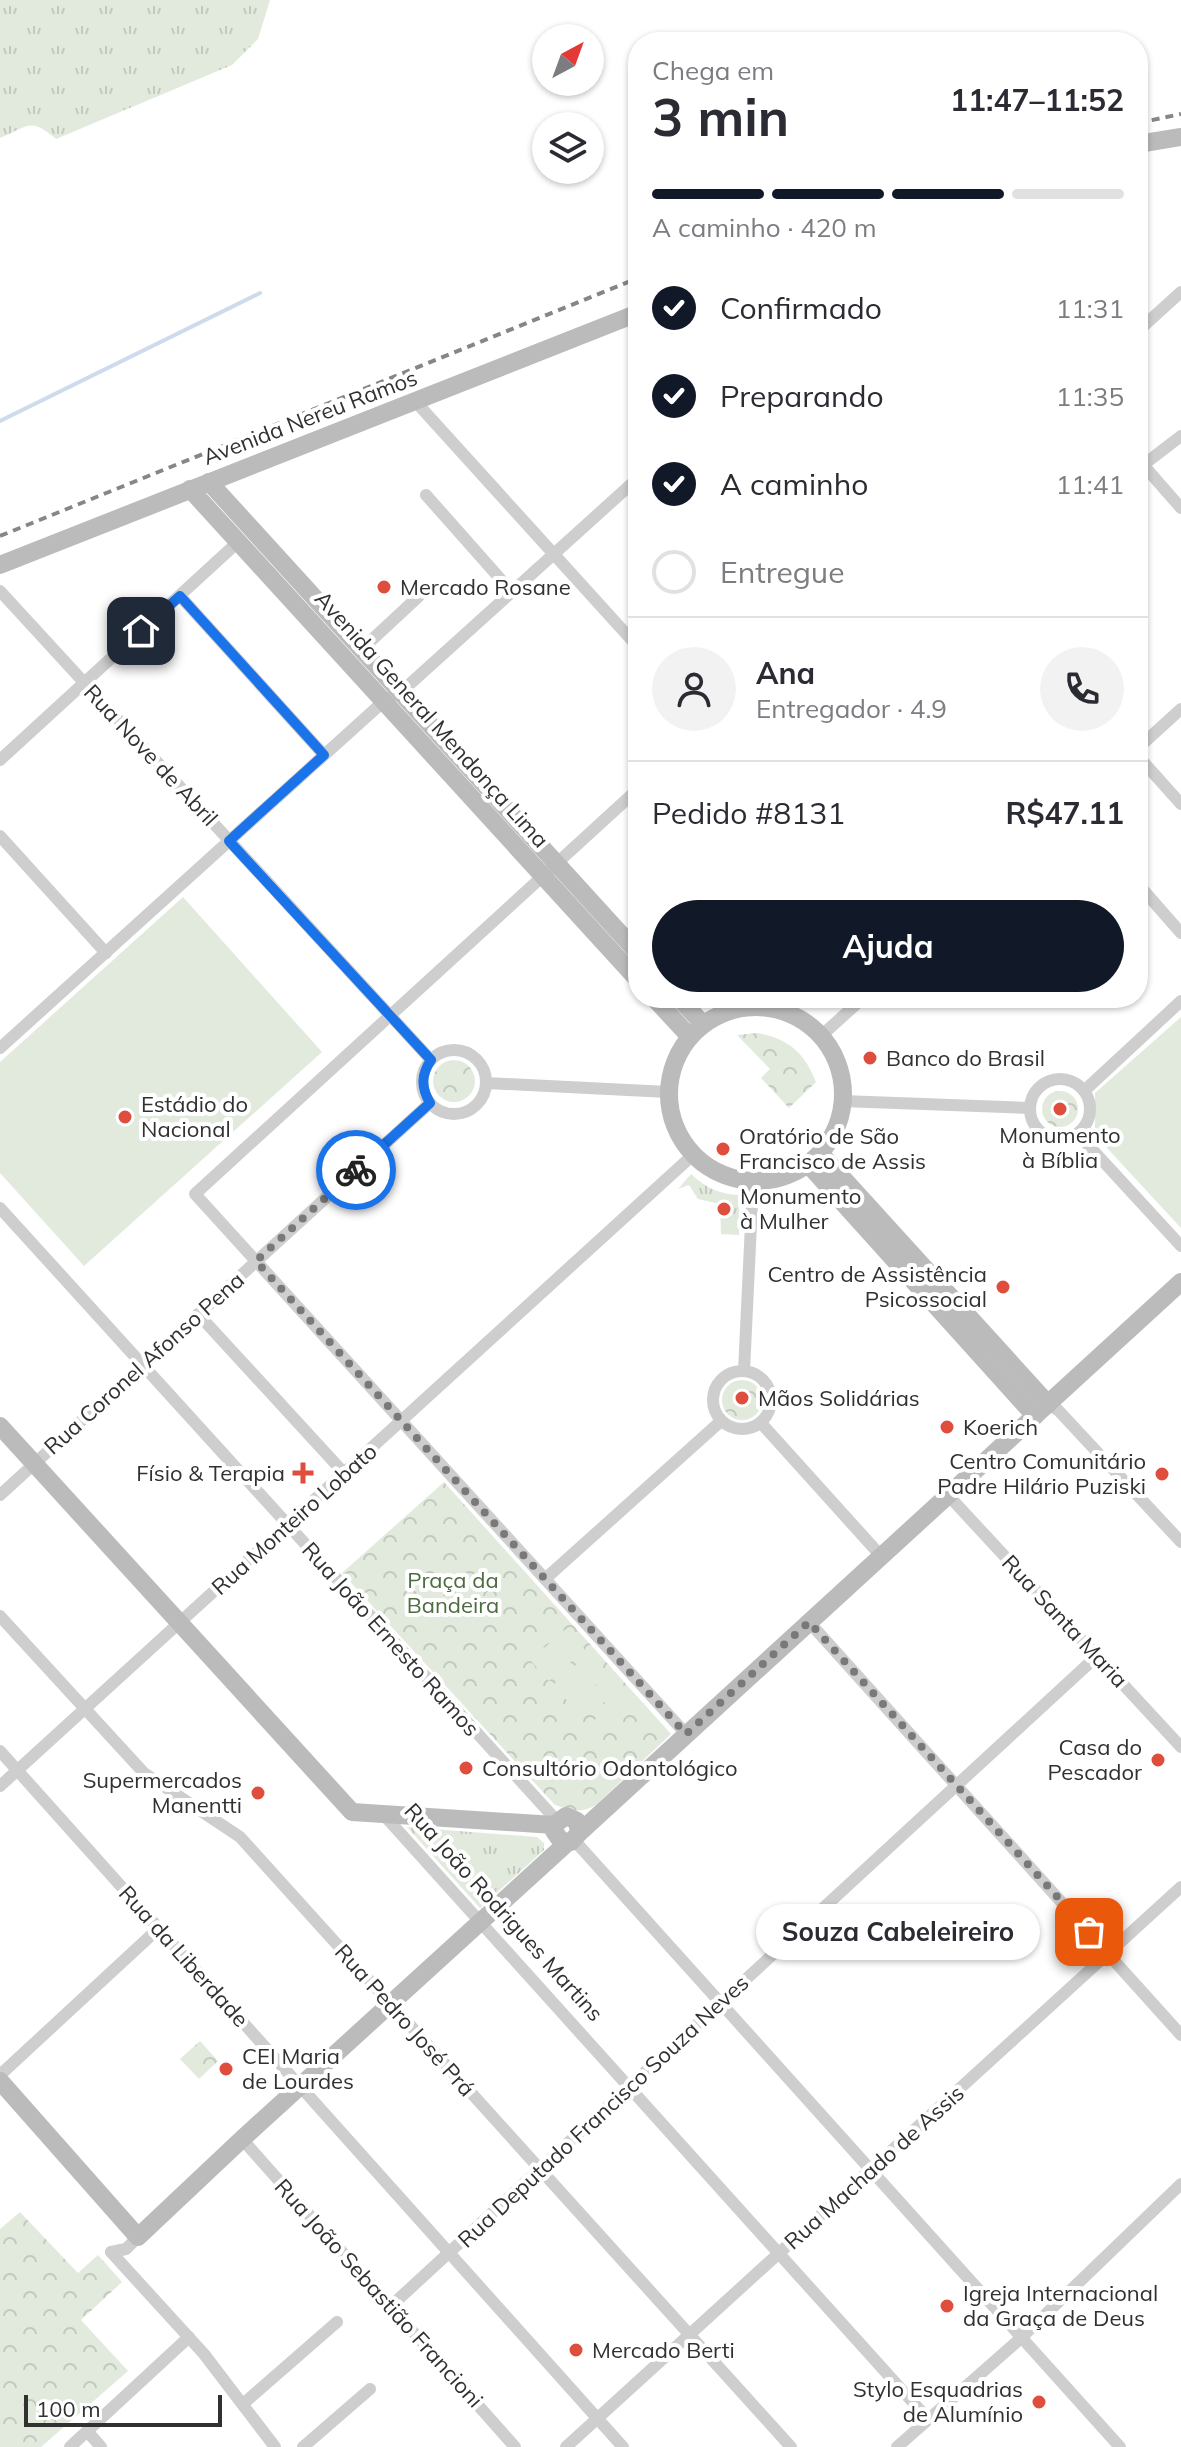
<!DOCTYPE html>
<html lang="pt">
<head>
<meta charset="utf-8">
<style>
	body { margin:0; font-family:Mulish,sans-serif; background:#f2f2f3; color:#2b2b33; height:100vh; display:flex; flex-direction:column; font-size:30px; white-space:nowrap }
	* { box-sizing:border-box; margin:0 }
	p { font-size:26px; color:#7c7c81 }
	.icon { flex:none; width:44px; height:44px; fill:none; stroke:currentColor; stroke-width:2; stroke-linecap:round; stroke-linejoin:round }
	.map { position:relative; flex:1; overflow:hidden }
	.details { position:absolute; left:628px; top:32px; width:520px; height:976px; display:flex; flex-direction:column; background:#fff; border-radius:32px; box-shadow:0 2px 6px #0004 }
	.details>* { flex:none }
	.needle { width:52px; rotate:41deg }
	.controls { position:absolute; left:532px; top:24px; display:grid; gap:16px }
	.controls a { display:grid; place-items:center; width:72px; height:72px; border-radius:50%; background:#fff; box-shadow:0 2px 6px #0004; font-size:40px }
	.scale { position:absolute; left:24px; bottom:20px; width:198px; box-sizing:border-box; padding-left:8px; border:4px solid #313131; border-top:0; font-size:22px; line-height:28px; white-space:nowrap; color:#313131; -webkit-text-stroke:6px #fff; paint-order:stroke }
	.pin { position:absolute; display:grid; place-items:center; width:68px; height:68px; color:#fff; margin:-34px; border-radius:16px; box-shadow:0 4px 12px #0006 }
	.courier { position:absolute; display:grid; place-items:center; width:80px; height:80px; margin:-40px; border:6px solid #1a73e8; border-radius:50%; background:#fff; color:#222; box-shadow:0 2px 10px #0007 }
	.bubble { position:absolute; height:56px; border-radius:28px; background:#fff; box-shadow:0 2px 6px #0004; font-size:26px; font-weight:700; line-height:56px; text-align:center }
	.head em { font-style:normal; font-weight:700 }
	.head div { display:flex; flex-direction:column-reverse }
	.head { display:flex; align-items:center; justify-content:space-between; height:136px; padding:0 24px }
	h1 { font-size:52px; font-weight:700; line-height:60px }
	.bar { display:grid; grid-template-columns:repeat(4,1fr); gap:12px 8px; align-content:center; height:96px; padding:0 24px }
	.bar i { height:10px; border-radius:6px; background:#e1e1e2 }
	.bar .on { background:#111827 }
	.bar p { grid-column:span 4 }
	.line { display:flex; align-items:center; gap:20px; padding:0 24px; border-top:2px solid #e1e1e2 }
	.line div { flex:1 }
	.round { display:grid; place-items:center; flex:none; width:84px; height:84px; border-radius:42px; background:#f2f2f3 }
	ol { padding:0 24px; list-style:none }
	li { display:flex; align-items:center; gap:24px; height:88px }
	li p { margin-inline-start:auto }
	li .icon { padding:8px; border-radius:50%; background:#111827; color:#fff; stroke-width:4 }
	li:last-child { color:#7c7c81 }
	li i { width:44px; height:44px; border:4px solid #e1e1e2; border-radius:50% }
	.primary-button { display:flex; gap:16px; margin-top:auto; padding:16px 24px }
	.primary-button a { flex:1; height:92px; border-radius:48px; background:#111827; color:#fff; font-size:32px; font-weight:700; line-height:92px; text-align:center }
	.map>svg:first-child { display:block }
	.grass { fill:url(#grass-tufts) }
	.forest { fill:url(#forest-crowns) }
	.garden { fill:#e2eade }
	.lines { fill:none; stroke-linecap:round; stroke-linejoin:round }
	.stream { stroke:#cedbec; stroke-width:4 }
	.street { stroke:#cecece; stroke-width:12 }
	.secondary { stroke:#bbb; stroke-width:18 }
	.rail { stroke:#868686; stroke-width:4; stroke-dasharray:8 6; stroke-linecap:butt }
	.done { stroke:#797979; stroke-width:8; stroke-dasharray:0 14.4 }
	.route { stroke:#1a73e8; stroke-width:10 }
	.poi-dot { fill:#df4d3d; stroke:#fff; stroke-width:3 }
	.labels { text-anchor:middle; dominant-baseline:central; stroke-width:8; stroke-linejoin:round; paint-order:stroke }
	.street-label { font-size:22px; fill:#313131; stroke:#fff }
	.poi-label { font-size:22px; fill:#313131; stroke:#fff; text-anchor:start }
	.park-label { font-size:22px; fill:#4d6c40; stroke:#fff }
</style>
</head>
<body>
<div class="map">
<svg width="1181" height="2447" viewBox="0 0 1181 2447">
	<defs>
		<pattern id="grass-tufts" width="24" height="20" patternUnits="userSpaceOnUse" patternTransform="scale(2)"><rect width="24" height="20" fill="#e2eade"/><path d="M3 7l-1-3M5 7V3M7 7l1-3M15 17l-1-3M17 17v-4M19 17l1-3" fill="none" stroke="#c2c9bf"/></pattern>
		<pattern id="forest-crowns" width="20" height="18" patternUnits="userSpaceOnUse" patternTransform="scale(2)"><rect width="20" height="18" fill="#e2eade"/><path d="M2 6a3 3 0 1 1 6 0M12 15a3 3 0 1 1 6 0" fill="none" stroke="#c2c9bf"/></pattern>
	</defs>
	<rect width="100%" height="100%" fill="#fff"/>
	<g class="grass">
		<path d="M0,0H270L258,39L232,65L56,139C30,117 29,126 0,138Z"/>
		<path d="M691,1174C706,1188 719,1194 739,1195V1235L721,1234L720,1204L698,1199L689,1185L678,1189Z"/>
		<polygon points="407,1827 537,1837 544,1843 544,1850 480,1908"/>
	</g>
	<g class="forest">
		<path d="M757,1033C788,1038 805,1053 816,1082L789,1108L761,1078L770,1069L737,1035Z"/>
		<circle cx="454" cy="1081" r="21"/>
		<circle cx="1060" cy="1109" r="18"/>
		<circle cx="742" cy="1400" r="20"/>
		<path d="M444,1482L671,1734L596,1805C580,1814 570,1811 554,1804L342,1573Z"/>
		<polygon points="200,2041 218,2061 199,2079 180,2059"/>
		<polygon points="20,2212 78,2273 98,2255 122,2282 81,2320 128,2371 41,2447 0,2447 0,2229"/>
	</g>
	<g class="garden">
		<polygon points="183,897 322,1052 84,1266 0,1173 0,1062"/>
		<polygon points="1181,1017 1181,1228 1095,1135 1095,1093"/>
		<polygon points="566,1629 585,1650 549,1681 530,1660"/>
		<polygon points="588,1654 607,1675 573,1707 553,1685"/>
		<polygon points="610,1692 617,1698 621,1695 630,1706 630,1713 606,1734 595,1732 588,1726 608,1707 602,1700"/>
	</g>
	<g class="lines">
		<polyline class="stream" points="0,421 260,293"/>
		<g class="street">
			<polyline points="1138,331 1181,292"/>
			<polyline points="415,401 638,647"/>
			<polyline points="1138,459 1181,508"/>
			<polyline points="1138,469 1181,436"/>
			<polyline points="426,495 512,592"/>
			<polyline points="0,591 431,1060"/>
			<polyline points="180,596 324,755"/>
			<polyline points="362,649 419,596"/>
			<polyline points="1138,748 1181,709"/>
			<polyline points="1138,756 1181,804"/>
			<polyline points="0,760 238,542"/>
			<polyline points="638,789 195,1194 686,1734"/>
			<polyline points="0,836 106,953"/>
			<polyline points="1138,884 1181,933"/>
			<polyline points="760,1006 760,998"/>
			<polyline points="821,1036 863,998"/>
			<polyline points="0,1048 384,701 401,692 638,478"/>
			<circle cx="454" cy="1082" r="32"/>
			<circle cx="1060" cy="1109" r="30"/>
			<polyline points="486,1083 668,1092"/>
			<polyline points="1084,1091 1181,1001"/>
			<polyline points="842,1101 1030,1108"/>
			<polyline points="1078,1134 1181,1246"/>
			<polyline points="0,1208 557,1821"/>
			<polyline points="198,1314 344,1473"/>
			<circle cx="742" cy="1400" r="29"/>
			<polyline points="744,1371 753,1182"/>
			<polyline points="1048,1404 1058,1410 1181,1542"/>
			<polyline points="761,1423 881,1556"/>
			<polyline points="0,1495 430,1103"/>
			<polyline points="948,1495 1181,1747"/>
			<polyline points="545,1579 721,1421"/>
			<polyline points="0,1616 144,1773 240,1837 791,2447"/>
			<polyline points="809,1622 1181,2035"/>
			<polyline points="0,1751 623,2447"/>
			<polyline points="0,1786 694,1154"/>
			<polyline points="383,1814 928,2419"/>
			<polyline points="574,1840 1120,2447"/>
			<polyline points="0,2075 159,1928"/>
			<polyline points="242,2139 515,2447"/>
			<polyline points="111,2252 204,2354 275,2447"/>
			<polyline points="111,2252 126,2249 138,2237"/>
			<polyline points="391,2306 1097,1656"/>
			<polyline points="243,2404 337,2322"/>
			<polyline points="87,2431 101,2447"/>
			<polyline points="70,2447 189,2337"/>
			<polyline points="303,2447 370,2389"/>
			<polyline points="566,2447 1181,1887"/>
			<polyline points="897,2447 1021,2338 1181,2184"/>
		</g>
		<g class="secondary">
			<polyline points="1138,144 1181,137"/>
			<polyline points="209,482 638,953"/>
			<polyline points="190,489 638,980"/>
			<polyline points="0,565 638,313"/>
			<polyline points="654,998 690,1037"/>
			<polyline points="679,998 703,1024"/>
			<circle cx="756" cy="1094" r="87"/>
			<polyline points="820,1153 1048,1404"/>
			<polyline points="808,1164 1035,1416"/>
			<polyline points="0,1426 352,1812 554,1825 566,1816 577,1821 579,1833 571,1842 561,1841 554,1831 554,1825"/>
			<polyline points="579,1833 1181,1282"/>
			<polyline points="0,2081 138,2237 242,2139 567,1843"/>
		</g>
		<g class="rail">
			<polyline points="1138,123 1181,114"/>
			<polyline points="0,536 638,278"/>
		</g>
	</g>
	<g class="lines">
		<polyline class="done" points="356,1170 256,1261 686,1734 809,1622 1089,1932"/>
		<path class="route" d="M141,631L180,596L324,755L229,841L431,1060C421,1075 421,1087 430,1103L356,1170"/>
	</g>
	<g class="poi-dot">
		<circle cx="384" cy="587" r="8"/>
		<circle cx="870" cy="1058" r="8"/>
		<circle cx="1060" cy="1109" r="8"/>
		<circle cx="125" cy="1117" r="8"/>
		<circle cx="723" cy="1149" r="8"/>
		<circle cx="724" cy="1209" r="8"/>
		<circle cx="1003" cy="1287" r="8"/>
		<circle cx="742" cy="1398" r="8"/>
		<circle cx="947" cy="1427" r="8"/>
		<path d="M299 1461h8v8h8v8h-8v8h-8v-8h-8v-8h8z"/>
		<circle cx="1162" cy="1474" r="8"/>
		<circle cx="1158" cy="1760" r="8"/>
		<circle cx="466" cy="1768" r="8"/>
		<circle cx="258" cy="1793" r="8"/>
		<circle cx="226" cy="2069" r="8"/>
		<circle cx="947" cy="2306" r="8"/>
		<circle cx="576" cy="2350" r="8"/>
		<circle cx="1039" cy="2402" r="8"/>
	</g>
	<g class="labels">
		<g class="street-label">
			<text transform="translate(310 417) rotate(-21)">Avenida Nereu Ramos</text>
			<text transform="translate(432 719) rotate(48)">Avenida General Mendonça Lima</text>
			<text transform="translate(151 755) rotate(47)">Rua Nove de Abril</text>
			<text transform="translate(144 1363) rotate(-42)">Rua Coronel Afonso Pena</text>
			<text transform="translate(294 1519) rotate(-42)">Rua Monteiro Lobato</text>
			<text transform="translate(1065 1621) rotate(47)">Rua Santa Maria</text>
			<text transform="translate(391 1639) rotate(48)">Rua João Ernesto Ramos</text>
			<text transform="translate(504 1912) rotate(48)">Rua João Rodrigues Martins</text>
			<text transform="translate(184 1956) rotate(48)">Rua da Liberdade</text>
			<text transform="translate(405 2020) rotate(48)">Rua Pedro José Prá</text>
			<text transform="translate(603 2111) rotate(-43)">Rua Deputado Francisco Souza Neves</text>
			<text transform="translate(874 2167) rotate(-42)">Rua Machado de Assis</text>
			<text transform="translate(379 2293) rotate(48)">Rua João Sebastião Francioni</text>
		</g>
		<g class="poi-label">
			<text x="400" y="587">Mercado Rosane</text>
			<text x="886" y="1058">Banco do Brasil</text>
			<text x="141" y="1104">Estádio do<tspan x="141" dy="25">Nacional</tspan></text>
			<text x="1060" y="1135" text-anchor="middle">Monumento<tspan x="1060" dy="25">à Bíblia</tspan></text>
			<text x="739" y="1136">Oratório de São<tspan x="739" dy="25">Francisco de Assis</tspan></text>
			<text x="740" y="1196">Monumento<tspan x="740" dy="25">à Mulher</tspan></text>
			<text x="987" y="1274" text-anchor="end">Centro de Assistência<tspan x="987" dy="25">Psicossocial</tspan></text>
			<text x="758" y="1398">Mãos Solidárias</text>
			<text x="963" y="1427">Koerich</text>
			<text x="1146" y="1461" text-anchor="end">Centro Comunitário<tspan x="1146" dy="25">Padre Hilário Puziski</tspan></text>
			<text x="285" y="1473" text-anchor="end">Físio &amp; Terapia</text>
			<text x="1142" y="1747" text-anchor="end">Casa do<tspan x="1142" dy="25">Pescador</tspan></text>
			<text x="482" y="1768">Consultório Odontológico</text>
			<text x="242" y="1780" text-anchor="end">Supermercados<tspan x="242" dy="25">Manentti</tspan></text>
			<text x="242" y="2056">CEI Maria<tspan x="242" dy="25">de Lourdes</tspan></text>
			<text x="963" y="2293">Igreja Internacional<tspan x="963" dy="25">da Graça de Deus</tspan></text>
			<text x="592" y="2350">Mercado Berti</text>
			<text x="1023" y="2389" text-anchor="end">Stylo Esquadrias<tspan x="1023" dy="25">de Alumínio</tspan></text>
		</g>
		<g class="park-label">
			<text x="453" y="1580">Praça da<tspan x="453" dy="25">Bandeira</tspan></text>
		</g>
	</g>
</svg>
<div class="controls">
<a><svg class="needle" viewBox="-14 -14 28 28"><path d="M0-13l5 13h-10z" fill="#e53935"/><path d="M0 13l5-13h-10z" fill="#7c7c81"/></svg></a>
<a><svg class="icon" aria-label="layers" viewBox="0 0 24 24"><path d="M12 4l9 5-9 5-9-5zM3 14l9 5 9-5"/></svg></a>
</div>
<div class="scale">100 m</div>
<div class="pin" style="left:1089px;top:1932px;background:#ea580c"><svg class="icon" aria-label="bag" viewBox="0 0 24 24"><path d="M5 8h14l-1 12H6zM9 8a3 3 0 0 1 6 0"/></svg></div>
<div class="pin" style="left:141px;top:631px;background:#1f2937"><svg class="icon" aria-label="home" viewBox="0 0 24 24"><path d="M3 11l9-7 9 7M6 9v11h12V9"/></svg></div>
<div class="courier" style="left:356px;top:1170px"><svg class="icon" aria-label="bike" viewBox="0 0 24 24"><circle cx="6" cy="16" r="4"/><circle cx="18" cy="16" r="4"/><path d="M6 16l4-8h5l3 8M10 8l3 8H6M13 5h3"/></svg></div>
<div class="bubble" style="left:756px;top:1904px;width:284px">Souza Cabeleireiro</div>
<section class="details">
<div class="head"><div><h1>3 min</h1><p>Chega em</p></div><em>11:47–11:52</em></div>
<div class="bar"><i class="on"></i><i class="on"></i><i class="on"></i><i></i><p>A caminho · 420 m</p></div>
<ol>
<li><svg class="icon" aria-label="check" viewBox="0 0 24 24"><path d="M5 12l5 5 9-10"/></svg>Confirmado<p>11:31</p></li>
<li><svg class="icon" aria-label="check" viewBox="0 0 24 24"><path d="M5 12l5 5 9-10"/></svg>Preparando<p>11:35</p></li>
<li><svg class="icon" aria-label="check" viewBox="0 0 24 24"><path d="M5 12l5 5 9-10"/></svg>A caminho<p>11:41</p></li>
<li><i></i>Entregue</li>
</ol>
<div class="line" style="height:144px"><a class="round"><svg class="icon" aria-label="person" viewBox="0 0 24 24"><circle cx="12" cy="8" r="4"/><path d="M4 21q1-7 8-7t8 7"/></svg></a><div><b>Ana</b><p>Entregador · 4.9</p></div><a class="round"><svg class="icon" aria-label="phone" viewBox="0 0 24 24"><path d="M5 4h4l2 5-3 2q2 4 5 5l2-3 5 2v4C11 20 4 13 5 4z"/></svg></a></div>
<div class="line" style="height:104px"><div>Pedido #8131</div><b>R$47.11</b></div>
<div class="primary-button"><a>Ajuda</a></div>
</section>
</div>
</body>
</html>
